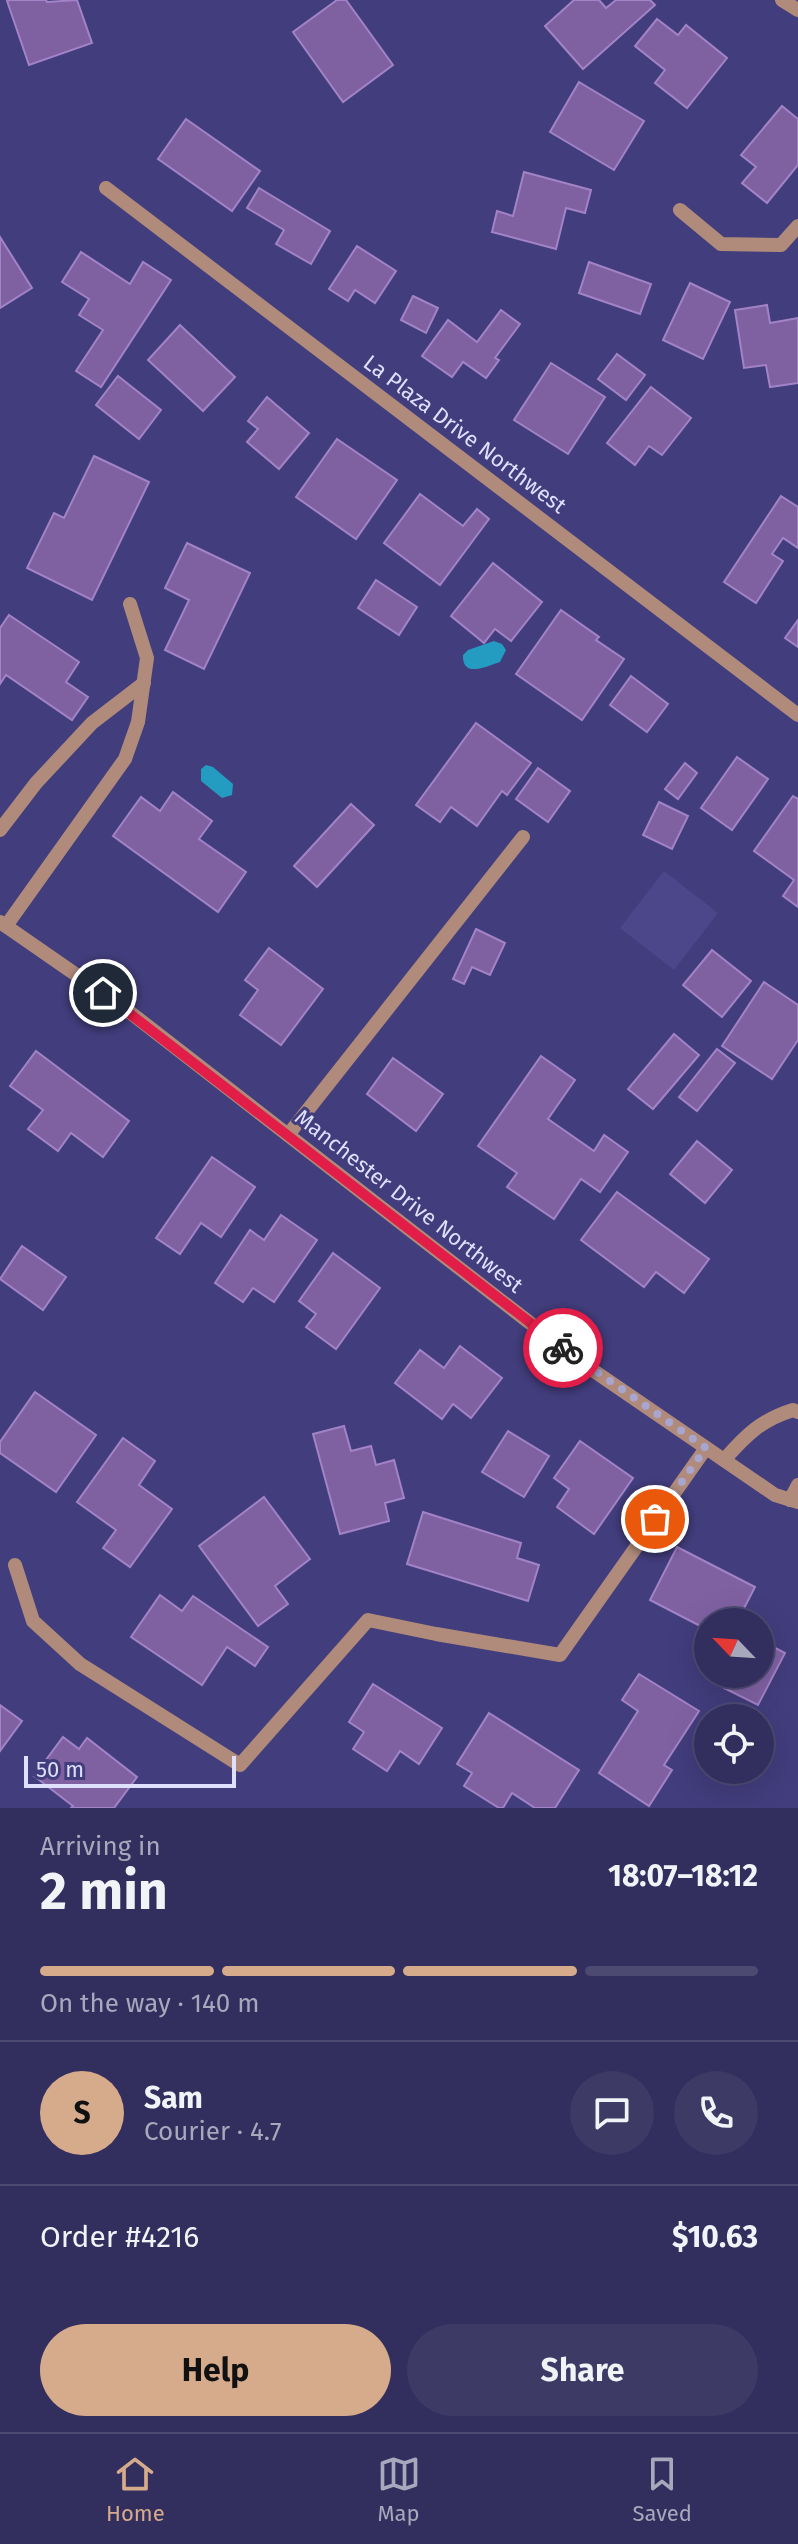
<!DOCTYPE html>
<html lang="en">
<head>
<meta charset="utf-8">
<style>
	body { margin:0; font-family:"Fira Sans",sans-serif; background:#3d3a66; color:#f1f3f6; height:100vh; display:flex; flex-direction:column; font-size:30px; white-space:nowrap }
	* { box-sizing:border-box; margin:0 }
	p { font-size:26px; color:#a8a8bc }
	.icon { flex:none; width:44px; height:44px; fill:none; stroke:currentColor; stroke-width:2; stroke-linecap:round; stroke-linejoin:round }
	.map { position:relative; height:1808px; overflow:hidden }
	.side { display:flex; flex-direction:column; background:#322e5d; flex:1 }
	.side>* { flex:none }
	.needle { width:52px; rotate:295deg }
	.controls { position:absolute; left:694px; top:1608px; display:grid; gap:16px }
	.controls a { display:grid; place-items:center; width:80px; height:80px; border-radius:50%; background:#322e5d; box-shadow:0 8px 32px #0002,0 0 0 2px #4d4a72; font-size:40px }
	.scale { position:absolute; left:24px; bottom:20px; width:212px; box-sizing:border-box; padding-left:8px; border:4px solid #dfdffe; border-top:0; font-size:22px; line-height:28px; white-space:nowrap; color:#dfdffe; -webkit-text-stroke:6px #423d7c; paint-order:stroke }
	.pin { position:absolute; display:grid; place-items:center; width:68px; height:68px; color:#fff; margin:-34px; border:4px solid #fff; border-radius:50%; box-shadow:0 2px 8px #0007 }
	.courier { position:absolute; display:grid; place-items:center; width:80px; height:80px; margin:-40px; border:6px solid #e11d48; border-radius:50%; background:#fff; color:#222; box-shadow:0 2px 10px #0007 }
	.head em { font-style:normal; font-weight:700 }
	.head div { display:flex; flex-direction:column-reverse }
	.head { display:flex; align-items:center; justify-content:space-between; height:136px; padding:0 40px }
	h1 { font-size:52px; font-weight:700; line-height:60px }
	.bar { display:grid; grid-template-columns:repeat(4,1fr); gap:12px 8px; align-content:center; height:96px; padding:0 40px }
	.bar i { height:10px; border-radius:6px; background:#4d4a72 }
	.bar .selected { background:#d6ab8b }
	.bar p { grid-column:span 4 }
	.line { display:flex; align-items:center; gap:20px; padding:0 40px; border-top:2px solid #4d4a72 }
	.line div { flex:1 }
	.round { display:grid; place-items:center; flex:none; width:84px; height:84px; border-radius:42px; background:#3d3a66 }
	.cta { display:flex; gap:16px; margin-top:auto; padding:16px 40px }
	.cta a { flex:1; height:92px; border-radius:48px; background:#d6ab8b; color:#111; font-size:32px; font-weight:700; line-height:92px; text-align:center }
	.cta a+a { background:#3d3a66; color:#f1f3f6 }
	.tabs { display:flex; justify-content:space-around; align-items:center; height:112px; border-top:2px solid #4d4a72; background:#322e5d; font-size:22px; color:#a8a8bc }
	.tabs a { display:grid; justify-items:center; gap:4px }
	.tabs .selected { color:#d6ab8b }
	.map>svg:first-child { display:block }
	.built { fill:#4c468b }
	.water { fill:#249bc0 }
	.building { fill:#7f61a2; stroke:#a283c7; stroke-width:2 }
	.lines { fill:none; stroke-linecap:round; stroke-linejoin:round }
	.minor { stroke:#b08b7b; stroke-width:14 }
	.done { stroke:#a8a6d0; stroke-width:8; stroke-dasharray:0 14.4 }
	.route { stroke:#e11d48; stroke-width:10 }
	.labels { text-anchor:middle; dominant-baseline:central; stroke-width:6; stroke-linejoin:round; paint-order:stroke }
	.street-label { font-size:22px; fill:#dfdffe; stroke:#423d7c }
</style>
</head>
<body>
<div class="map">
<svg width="798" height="1808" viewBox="0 0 798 1808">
	<rect width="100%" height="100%" fill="#423d7c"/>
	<polygon class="built" points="664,871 718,913 674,970 620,928"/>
	<g class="water">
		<path d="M494,641L502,644L506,650L500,662C487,666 462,679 463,655L468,650Z"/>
		<polygon points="206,765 213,767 233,784 232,795 222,798 201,781 201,769"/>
	</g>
	<g class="building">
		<polygon points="10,0 46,0 47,2 77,0 92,43 29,65 7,1"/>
		<polygon points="337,0 346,0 393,65 343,102 293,32"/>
		<polygon points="574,0 599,0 606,8 616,0 650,0 655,5 583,69 545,26"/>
		<polygon points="657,19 678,35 686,25 727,58 687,108 655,83 665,70 635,46"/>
		<polygon points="579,82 644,121 614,170 550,132"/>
		<polygon points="782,106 798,119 798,165 767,203 742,183 756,167 741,155"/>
		<polygon points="186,119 260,171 232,211 158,159"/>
		<polygon points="524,172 591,190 585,213 566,208 556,249 492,232 497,211 513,216"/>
		<polygon points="259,188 330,231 311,264 276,244 284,230 247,208"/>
		<polygon points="0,237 32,288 0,308"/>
		<polygon points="357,246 396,271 375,303 355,290 348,301 329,289"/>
		<polygon points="81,252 130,284 143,262 171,280 101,387 76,371 103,330 79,315 89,299 62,282"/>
		<polygon points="589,262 651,284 640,314 579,293"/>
		<polygon points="690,283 730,302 703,359 663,340"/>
		<polygon points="413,296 438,308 426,333 401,320"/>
		<polygon points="767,305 770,323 798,318 798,383 770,387 766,365 744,368 735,310"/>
		<polygon points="501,310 520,324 495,358 499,360 486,378 463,362 452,377 422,356 448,320 477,342"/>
		<polygon points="180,325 235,377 203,411 148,360"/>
		<polygon points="617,354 645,375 626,400 598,379"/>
		<polygon points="551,363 605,397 568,454 514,420"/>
		<polygon points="118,376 161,410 139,439 96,405"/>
		<polygon points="651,387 691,418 662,455 649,446 635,465 607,443"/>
		<polygon points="267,397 309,433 279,469 247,442 258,429 248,421"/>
		<polygon points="337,439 397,480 356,539 296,497"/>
		<polygon points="94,456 149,482 92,600 27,568 54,513 64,518"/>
		<polygon points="420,494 463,526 477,509 489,519 440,585 384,543"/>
		<polygon points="781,496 798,507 798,548 783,538 772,554 783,561 756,603 724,582"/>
		<polygon points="187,543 250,573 204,669 165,650 189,600 165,588"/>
		<polygon points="493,563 542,602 511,641 495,629 484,643 451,616"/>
		<polygon points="376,580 417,607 399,635 358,608"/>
		<polygon points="561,610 599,637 596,640 624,659 582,720 516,674"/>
		<polygon points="9,615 79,662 66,682 88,697 72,720 6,675 0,684 0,628"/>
		<polygon points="798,620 798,647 785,638"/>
		<polygon points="631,676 668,704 647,732 610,705"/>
		<polygon points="476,723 531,763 507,795 502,791 477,826 451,807 440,822 416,805"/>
		<polygon points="737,757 768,779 732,830 701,808"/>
		<polygon points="685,763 697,773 678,799 665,789"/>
		<polygon points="538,768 570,791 548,822 516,799"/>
		<polygon points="173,792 212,821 199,839 246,872 218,912 113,836 141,797 160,811"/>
		<polygon points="793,796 798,799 798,907 783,896 794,880 754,851"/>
		<polygon points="659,802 688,816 672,849 643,835"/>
		<polygon points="351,804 374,825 317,887 294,866"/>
		<polygon points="476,929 505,943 490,975 472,967 464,984 453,979"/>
		<polygon points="269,948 323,989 281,1045 240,1015 258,990 245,980"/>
		<polygon points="712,950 751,981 722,1017 683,985"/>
		<polygon points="764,982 798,1005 798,1040 772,1079 722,1046"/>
		<polygon points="674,1034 699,1055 653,1109 628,1089"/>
		<polygon points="717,1049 735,1063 697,1111 679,1097"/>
		<polygon points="36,1051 129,1121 103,1157 71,1133 58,1151 28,1129 43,1110 10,1086"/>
		<polygon points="541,1056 575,1080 548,1119 594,1151 604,1135 628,1152 600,1192 581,1179 554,1219 507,1187 517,1173 478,1146"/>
		<polygon points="393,1058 443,1094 416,1131 367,1094"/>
		<polygon points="697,1141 732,1170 705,1203 670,1174"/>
		<polygon points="212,1157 255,1187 221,1237 201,1223 180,1254 156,1238"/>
		<polygon points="617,1192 709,1259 684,1293 656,1272 644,1287 581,1240"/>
		<polygon points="281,1215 317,1240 274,1302 253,1288 243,1302 215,1283 250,1230 264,1240"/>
		<polygon points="22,1246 66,1277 43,1310 0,1279"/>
		<polygon points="333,1253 380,1288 336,1349 306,1327 316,1314 299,1301"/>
		<polygon points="460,1346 502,1378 471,1418 453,1404 442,1419 395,1383 420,1350 444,1368"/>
		<polygon points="35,1392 96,1435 56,1492 0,1453 0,1442"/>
		<polygon points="344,1426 351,1451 371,1446 376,1465 394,1460 404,1498 385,1503 389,1521 340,1534 313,1434"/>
		<polygon points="508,1431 549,1456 524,1497 482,1472"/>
		<polygon points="123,1438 155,1461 139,1485 172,1509 130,1567 103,1548 116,1530 77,1502"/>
		<polygon points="580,1441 633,1478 594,1534 557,1507 569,1489 554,1478"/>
		<polygon points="264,1497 310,1559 275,1586 288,1604 258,1626 199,1546"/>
		<polygon points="423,1512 521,1543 517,1558 539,1565 528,1601 407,1564"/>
		<polygon points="677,1547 755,1587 737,1622 708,1622 708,1630 650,1600"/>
		<polygon points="160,1595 182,1611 193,1596 268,1647 255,1666 227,1647 202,1685 131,1637"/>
		<polygon points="760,1640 785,1653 758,1705 724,1688 731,1674 760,1674"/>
		<polygon points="639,1674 699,1711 664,1765 672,1770 649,1806 599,1773 638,1711 622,1700"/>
		<polygon points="373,1684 442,1728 419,1764 400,1751 387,1771 353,1749 364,1732 349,1722"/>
		<polygon points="0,1705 22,1721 0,1751"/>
		<polygon points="489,1713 579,1770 555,1808 535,1808 512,1793 503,1808 499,1808 464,1786 472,1773 457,1764"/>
		<polygon points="63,1737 79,1749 87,1738 137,1777 114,1808 71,1808 73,1806 34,1776"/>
	</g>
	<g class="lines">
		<g class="minor">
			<polyline points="782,0 798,10"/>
			<polyline points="106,188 798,715"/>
			<polyline points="680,210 721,244 781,245 798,226"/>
			<polyline points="0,830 36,783 92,723 144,683"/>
			<polyline points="0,922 127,1010 575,1358 775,1495 798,1502"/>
			<polyline points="6,926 125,759 138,722 147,658 130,604"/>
			<polyline points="288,1135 523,837"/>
			<path d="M724,1460C746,1435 761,1420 793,1410L798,1412"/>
			<polyline points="790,1500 798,1485"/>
			<polyline points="15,1565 33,1621 80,1664 240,1765 368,1620 436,1634 560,1655 706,1448"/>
		</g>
	</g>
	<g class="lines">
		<polyline class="done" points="563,1348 706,1448 655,1519"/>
		<polyline class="route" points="103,993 563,1348"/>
	</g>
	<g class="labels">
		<g class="street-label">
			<text transform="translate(465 434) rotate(37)">La Plaza Drive Northwest</text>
			<text transform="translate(409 1201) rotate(38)">Manchester Drive Northwest</text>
		</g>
	</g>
</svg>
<div class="controls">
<a><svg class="needle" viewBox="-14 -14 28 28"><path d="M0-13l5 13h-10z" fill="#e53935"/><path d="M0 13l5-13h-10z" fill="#a8a8bc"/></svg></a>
<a><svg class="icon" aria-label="locate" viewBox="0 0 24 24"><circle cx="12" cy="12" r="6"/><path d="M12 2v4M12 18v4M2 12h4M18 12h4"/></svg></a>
</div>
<div class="scale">50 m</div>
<div class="pin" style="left:655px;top:1519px;background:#ea580c"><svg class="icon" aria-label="bag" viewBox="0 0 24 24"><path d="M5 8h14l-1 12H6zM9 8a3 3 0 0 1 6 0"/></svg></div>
<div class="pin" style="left:103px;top:993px;background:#1f2937"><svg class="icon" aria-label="home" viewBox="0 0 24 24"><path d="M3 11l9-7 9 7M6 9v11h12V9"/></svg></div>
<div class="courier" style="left:563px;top:1348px"><svg class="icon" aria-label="bike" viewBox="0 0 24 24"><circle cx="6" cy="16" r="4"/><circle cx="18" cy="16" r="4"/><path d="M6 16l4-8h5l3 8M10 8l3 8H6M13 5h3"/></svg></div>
</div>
<section class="side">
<div class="head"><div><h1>2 min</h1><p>Arriving in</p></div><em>18:07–18:12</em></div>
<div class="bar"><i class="selected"></i><i class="selected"></i><i class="selected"></i><i></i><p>On the way · 140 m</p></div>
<div class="line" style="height:144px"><b class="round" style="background:#d6ab8b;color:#111">S</b><div><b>Sam</b><p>Courier · 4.7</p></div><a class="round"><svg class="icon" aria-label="chat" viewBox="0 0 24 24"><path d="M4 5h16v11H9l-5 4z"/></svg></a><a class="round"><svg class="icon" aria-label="phone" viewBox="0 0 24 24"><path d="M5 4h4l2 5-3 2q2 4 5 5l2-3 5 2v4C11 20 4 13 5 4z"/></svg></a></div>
<div class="line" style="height:104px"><div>Order #4216</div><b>$10.63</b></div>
<div class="cta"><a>Help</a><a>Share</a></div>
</section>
<nav class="tabs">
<a class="selected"><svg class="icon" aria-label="home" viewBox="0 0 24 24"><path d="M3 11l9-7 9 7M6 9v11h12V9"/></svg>Home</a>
<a><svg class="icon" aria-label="map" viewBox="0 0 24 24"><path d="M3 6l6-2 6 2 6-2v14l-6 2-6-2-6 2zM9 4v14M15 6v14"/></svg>Map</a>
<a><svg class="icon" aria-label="saved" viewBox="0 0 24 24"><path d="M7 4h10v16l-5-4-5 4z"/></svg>Saved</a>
</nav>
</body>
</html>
